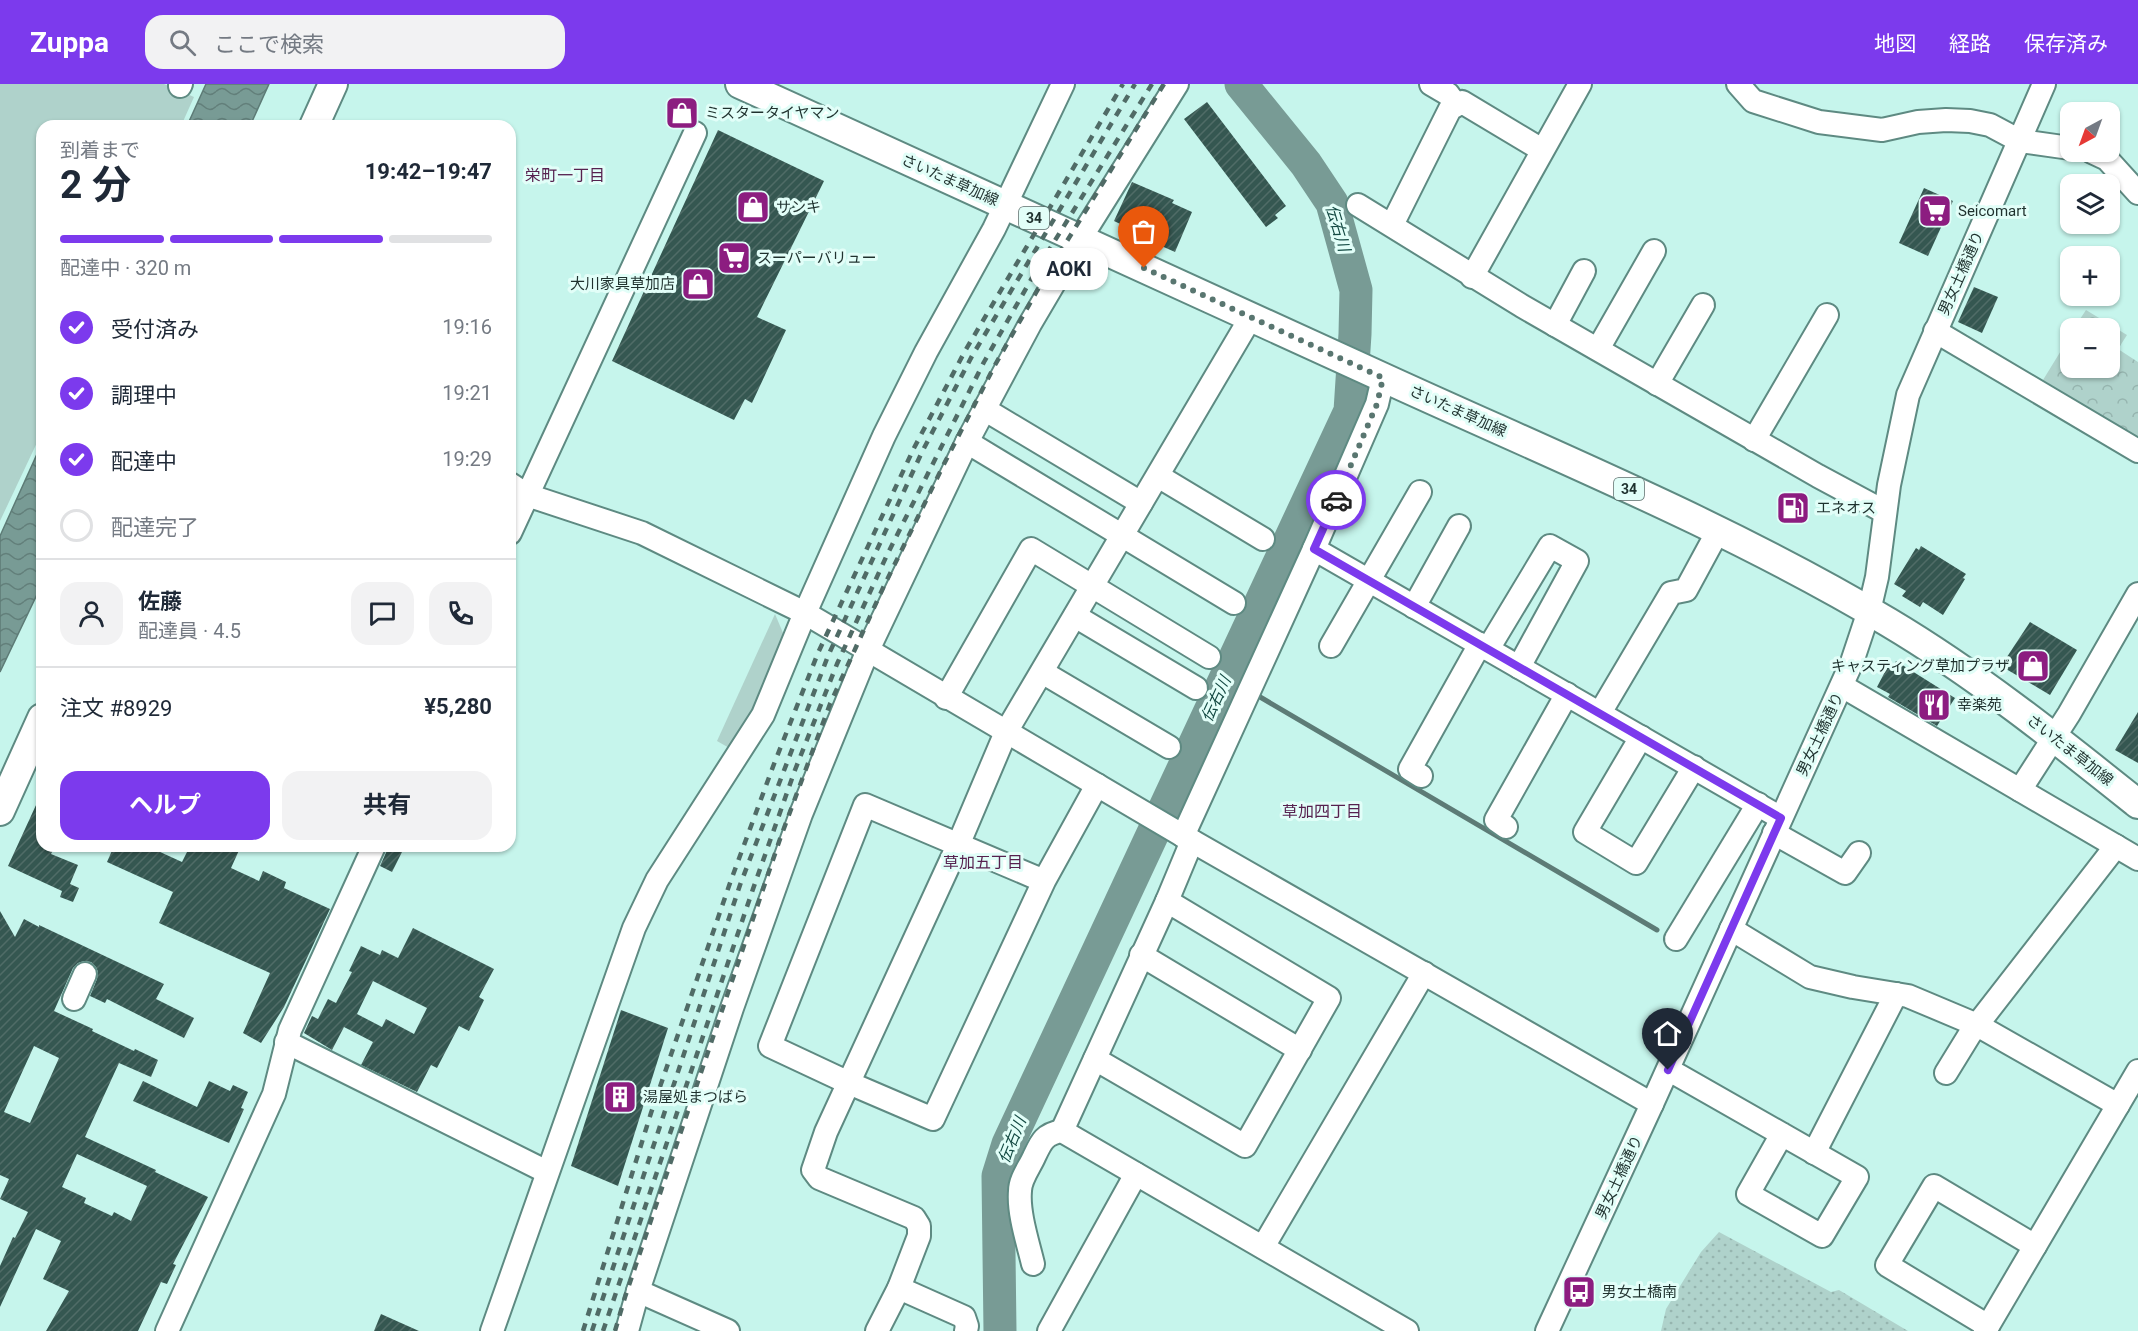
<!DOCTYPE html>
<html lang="ja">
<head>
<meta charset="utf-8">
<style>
	body { margin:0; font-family:Roboto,"Noto Sans JP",sans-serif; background:#f2f2f3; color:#1f2937; height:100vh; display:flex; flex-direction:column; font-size:22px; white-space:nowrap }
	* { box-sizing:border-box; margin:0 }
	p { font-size:20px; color:#747a83 }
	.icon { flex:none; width:33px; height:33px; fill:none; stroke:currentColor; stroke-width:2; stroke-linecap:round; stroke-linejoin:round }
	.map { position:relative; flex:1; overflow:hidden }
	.panel { position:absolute; left:36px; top:36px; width:480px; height:732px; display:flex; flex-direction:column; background:#fff; border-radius:18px; box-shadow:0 2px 4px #0004 }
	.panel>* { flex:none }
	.needle { width:39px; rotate:221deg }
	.controls { position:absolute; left:2060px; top:18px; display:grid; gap:12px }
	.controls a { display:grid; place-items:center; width:60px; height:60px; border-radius:12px; background:#fff; box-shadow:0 2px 4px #0004; font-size:30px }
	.pin { position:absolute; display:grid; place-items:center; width:51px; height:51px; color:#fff; margin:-62px -26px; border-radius:50% 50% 50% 0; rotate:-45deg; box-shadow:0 0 6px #0007 }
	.pin .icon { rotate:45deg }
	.courier { position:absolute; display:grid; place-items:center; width:60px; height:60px; margin:-30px; border:4px solid #7c3aed; border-radius:50%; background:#fff; color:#222; box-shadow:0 2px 8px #0007 }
	.bubble { position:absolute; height:42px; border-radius:18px; background:#fff; box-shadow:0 2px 4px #0004; font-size:20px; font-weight:700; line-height:42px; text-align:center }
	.head em { font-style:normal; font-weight:700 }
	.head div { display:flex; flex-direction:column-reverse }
	.head { display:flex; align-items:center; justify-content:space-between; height:102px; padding:0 24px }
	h1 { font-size:39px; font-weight:700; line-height:45px }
	.bar { display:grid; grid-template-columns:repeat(4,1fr); gap:9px 6px; align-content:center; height:72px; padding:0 24px }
	.bar i { height:8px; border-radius:4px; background:#e0e1e3 }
	.bar .selected { background:#7c3aed }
	.bar p { grid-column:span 4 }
	.line { display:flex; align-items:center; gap:15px; padding:0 24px; border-top:2px solid #e0e1e3 }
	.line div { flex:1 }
	.round { display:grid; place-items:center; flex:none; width:63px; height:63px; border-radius:18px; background:#f2f2f3 }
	ol { padding:0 24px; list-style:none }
	li { display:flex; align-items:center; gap:18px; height:66px }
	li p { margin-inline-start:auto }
	li .icon { padding:6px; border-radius:50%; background:#7c3aed; color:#fff; stroke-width:4 }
	li:last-child { color:#747a83 }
	li i { width:33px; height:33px; border:3px solid #e0e1e3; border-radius:50% }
	.action { display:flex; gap:12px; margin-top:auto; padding:12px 24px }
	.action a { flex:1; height:69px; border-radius:18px; background:#7c3aed; color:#fff; font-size:24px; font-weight:700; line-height:69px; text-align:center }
	.action a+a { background:#f2f2f3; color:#1f2937 }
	header { display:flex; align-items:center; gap:36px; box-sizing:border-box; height:84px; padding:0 30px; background:#7c3aed; color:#fff }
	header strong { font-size:28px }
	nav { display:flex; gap:33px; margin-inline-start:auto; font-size:21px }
	.search { width:420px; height:54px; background:#f2f2f3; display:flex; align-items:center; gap:15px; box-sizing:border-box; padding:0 21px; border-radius:18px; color:#747a83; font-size:22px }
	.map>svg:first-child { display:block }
	.grass { fill:url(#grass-dots) }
	.forest { fill:url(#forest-crowns) }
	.park { fill:#afd2cb }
	.water { fill:url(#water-waves); stroke:#5d7b76; stroke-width:1.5 }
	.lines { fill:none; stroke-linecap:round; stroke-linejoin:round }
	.stream { stroke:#5d7b76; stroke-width:5 }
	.river { stroke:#789b95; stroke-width:33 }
	.building { fill:url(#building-hatch); fill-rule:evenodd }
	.minor-casing { stroke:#5e8a82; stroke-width:26 }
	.major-casing { stroke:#5e8a82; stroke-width:32 }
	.minor { stroke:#fff; stroke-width:22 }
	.major { stroke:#fff; stroke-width:28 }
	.rail { stroke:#506b66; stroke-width:4.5; stroke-dasharray:8 8; stroke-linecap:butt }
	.done { stroke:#597670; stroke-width:6; stroke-dasharray:0 10.8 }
	.route { stroke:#7c3aed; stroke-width:8 }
	.labels { text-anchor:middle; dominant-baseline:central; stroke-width:6; stroke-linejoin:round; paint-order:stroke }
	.shield { fill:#e2fef8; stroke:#5a6e6b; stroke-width:1.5 }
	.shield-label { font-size:14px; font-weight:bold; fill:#1f312e }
	.poi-label { font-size:15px; fill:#1f312e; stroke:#e2fef8; text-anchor:start }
	.street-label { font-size:15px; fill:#1f312e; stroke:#e2fef8 }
	.neighbourhood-label { font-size:16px; fill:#56214f; stroke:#e2fef8 }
	.water-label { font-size:16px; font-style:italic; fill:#144a43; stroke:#e2fef8 }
</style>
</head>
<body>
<header>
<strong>Zuppa</strong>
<div class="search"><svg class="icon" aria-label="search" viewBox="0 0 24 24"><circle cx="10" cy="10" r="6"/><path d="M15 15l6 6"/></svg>ここで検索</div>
<nav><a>地図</a><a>経路</a><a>保存済み</a></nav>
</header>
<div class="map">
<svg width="2138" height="1247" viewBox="0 0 2138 1247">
	<defs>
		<pattern id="grass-dots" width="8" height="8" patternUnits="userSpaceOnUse" patternTransform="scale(1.5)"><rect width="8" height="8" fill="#afd2cb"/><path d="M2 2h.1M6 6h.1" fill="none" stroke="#96b5af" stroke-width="1.8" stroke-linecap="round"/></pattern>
		<pattern id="forest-crowns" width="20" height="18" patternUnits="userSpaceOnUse" patternTransform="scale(1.5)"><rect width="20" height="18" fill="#afd2cb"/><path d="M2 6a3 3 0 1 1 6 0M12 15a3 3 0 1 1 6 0" fill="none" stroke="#96b5af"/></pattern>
		<pattern id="water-waves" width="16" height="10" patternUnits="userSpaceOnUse" patternTransform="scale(1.5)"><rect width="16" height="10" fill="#789b95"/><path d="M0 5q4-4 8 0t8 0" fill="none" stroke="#627f7a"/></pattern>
		<pattern id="building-hatch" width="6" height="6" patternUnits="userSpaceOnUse" patternTransform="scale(1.5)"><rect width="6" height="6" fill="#355751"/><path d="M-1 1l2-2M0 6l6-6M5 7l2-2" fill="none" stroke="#506c67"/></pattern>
	</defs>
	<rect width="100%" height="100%" fill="#c6f5ec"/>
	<polygon class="grass" points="1719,1148 1831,1208 1839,1206 1908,1247 1661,1247 1666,1225 1701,1168"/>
	<polygon class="forest" points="2086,226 2127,251 2118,265 2138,278 2138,354 2043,296 2070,252 2070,284 2109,284 2109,244 2074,244"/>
	<g class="park">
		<polygon points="0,0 164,0 194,13 181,42 42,42 42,348 0,437"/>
		<polygon points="775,530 786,556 766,604 731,665 717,657"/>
	</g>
	<g class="water">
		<polygon points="206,0 269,0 250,42 187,42"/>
		<polygon points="42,359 42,500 0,588 0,452"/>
	</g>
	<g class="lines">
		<g class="stream">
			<polyline points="1225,592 1244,603"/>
			<polyline points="1255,610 1657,846"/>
		</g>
		<polyline class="river" points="1000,1247 998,1092 1008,1060 1350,327 1355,250 1356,206 1332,119 1306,80 1241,0"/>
	</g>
	<g class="building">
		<polygon points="1207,18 1286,122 1275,131 1278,134 1266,143 1184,35"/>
		<polygon points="718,46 824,97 757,233 786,246 752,319 745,315 734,336 612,277"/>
		<polygon points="1132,98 1174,116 1172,119 1192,128 1175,168 1132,149 1133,146 1114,137"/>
		<polygon points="1924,104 1953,117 1928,172 1899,159"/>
		<polygon points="1974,203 1998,213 1982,249 1958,238"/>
		<polygon points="1921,462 1966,490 1963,494 1965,495 1943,531 1923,518 1920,523 1902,512 1906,507 1894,500 1916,464 1919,466"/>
		<polygon points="2030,538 2077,566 2050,611 2001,582"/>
		<polygon points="1896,577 1955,614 1937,642 1888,613 1890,610 1877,603 1888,582 1892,585"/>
		<polygon points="2138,628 2138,679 2115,666"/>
		<polygon points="42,708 42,762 55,762 51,770 78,781 70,800 79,804 73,818 60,813 62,807 8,782"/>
		<polygon points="114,762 147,762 182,778 190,762 241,762 231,784 259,797 263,787 286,798 284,804 330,825 284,923 261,959 243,949 270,889 159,839 173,808 107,778"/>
		<polygon points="389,762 405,762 392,788 380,782"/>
		<path d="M0,827L15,853L24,835L39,843V841L164,900L156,915L194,934L184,954L107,915L105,919L90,912L97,895L98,888L96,883L91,878L84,877L78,879L73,884L54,927L93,945L92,947L134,967L135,965L158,976L151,993L119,979L85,1053L156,1086L155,1088L208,1113L173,1180L176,1181L167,1200L161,1198L138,1247H46L69,1207L43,1195L61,1157L36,1145L0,1223V1182L13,1153L15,1154L28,1128L0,1115L9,1095L0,1091ZM34,962L59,974L30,1039L4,1028ZM77,1070L147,1102L131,1137L114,1128L112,1132L84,1119L86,1114L62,1103Z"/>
		<path d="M413,844L494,885L479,913L484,916L469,947L459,942L437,984L431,981L417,1008L361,981L373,958L344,943L332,966L304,949L312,932L318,935L328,915L336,919L352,888L349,887L361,862L380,871L382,866L398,874ZM373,897L427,924L414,950L386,935L382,943L357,930Z"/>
		<polygon points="621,926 668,944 618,1102 571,1082"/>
		<polygon points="143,997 197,1023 209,997 230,1007 233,1001 248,1008 241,1024 244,1025 229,1059 133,1017"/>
		<polygon points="381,1230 419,1247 374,1247"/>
	</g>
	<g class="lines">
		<g class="minor-casing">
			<g id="minor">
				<polyline points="1431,0 1448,10 1456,21"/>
				<polyline points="1738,0 1753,17 1819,38 1882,46 1918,38 1946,36 1970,37 1990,41 2020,57 2070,64"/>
				<polyline points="180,2 181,0"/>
				<polyline points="2092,68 2107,75 2138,109"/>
				<polyline points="1358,121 1522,222 1818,392 1885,428"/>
				<polyline points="1392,141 1450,25 1462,18 1542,66"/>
				<polyline points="1472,193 1580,0"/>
				<polyline points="1555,241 1584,187"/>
				<polyline points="1935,247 2138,367"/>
				<polyline points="1598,265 1654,167"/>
				<polyline points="1657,300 1703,221"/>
				<polyline points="984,325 1141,419"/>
				<polyline points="1754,356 1827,231"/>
				<polyline points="967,358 1234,519"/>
				<polyline points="1158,392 1263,455"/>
				<polyline points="510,400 527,411 642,449 805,529 1192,757 1652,1020"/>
				<polyline points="510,449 695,49"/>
				<polyline points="1314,465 1377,320 1383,294"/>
				<polyline points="1414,523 1459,442"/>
				<polyline points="1075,532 1196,604"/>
				<polyline points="1331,562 1420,408"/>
				<polyline points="1488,565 1550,462 1577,477 1519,583"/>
				<polyline points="1042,588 1169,663"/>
				<polyline points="1842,602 2138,775"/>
				<polyline points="946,614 1031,465 1209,573"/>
				<polyline points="1600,629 1671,509 1686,506 1718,447"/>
				<polyline points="1641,653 1585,748 1636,779 1694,683"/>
				<polyline points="1421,692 1410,685 1480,560"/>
				<polyline points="2020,706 2069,630 2138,510"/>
				<polyline points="1506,743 1496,736 1567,610"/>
				<polyline points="1774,749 1845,789 1859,769"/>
				<polyline points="1183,752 1314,465 1781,734"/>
				<polyline points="1192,757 1167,817 1062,1047 1407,1247"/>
				<polyline points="1044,797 865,721 770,962 849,999 933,1035 1044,797 1097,701"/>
				<polyline points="1731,845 1810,893 1853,903 1908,912 1977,941 2118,1021"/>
				<polyline points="1676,855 1758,720"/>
				<polyline points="1141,871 1300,966"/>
				<polyline points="74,915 85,890"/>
				<polyline points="286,958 547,1088"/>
				<polyline points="1095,975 1245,1062 1329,914 1167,817"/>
				<polyline points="1668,986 1678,991 1857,1093 1822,1152 1748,1110 1782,1050"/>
				<polyline points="1946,989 1970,950 2116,762"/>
				<polyline points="1814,1069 1896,910"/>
				<polyline points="1263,1163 1424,889"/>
				<path d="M1033,1180C1028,1159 1018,1129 1020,1107C1020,1095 1029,1084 1034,1073C1041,1058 1044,1050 1062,1047"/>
				<polyline points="899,1204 964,1233 967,1242 966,1247"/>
				<polyline points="638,1207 728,1247"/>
				<polyline points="1988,1242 1887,1181 1934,1102 2035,1162"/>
				<polyline points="167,1247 274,1010 290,946 374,762"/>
				<polyline points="492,1247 634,844 657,796 763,631 805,529 884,352 926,268 994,145 1063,0"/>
				<polyline points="627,1247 638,1207 732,924 801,730 868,566 967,358 1030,240 1080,155 1177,0"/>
				<polyline points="877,1247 899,1204 919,1152 919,1142 914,1134 819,1094 813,1086 826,1048 959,759 1006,648 1251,233"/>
				<polyline points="1049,1247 1136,1090"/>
				<polyline points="1547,1247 1652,1020 1852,578 1869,527 1877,493 1889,401 1908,311 2044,0"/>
				<polyline points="1985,1247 2138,987"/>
			</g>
		</g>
		<g class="major-casing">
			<g id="major">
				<path d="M740,0C954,97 1167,196 1382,293C1552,371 1727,442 1888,538C1977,591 2058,656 2138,720"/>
				<polyline points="314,42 333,0"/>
				<polyline points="0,727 42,634"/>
			</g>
		</g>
		<use href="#minor" class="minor"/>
		<use href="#major" class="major"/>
		<g class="rail">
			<polyline points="583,1247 651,1029 730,799 774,680 818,569 914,364 965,267 1123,0"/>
			<polyline points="592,1247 740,801 828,572 922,368 972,272 1135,0"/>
			<polyline points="603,1247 753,805 795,686 837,580 887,471 984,278 1036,187 1152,0"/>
			<polyline points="615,1247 625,1213 780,755 830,620 883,504 945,378 995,281 1046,191 1164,0"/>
		</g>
	</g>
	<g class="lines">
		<polyline class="done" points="1144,184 1383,294 1377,320 1336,416"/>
		<polyline class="route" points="1336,416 1314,465 1781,734 1668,986"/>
	</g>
	<defs>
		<g id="shop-square" transform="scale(1.725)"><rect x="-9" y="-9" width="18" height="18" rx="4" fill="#8c1d80" stroke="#e2fef8"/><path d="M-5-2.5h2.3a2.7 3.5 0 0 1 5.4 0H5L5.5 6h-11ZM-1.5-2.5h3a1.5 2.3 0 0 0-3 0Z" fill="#fff"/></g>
		<g id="supermarket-square" transform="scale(1.725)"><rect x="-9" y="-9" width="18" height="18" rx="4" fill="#8c1d80" stroke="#e2fef8"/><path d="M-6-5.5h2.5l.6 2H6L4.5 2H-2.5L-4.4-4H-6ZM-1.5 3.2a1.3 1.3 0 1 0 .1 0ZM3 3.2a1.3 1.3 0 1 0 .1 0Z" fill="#fff"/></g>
		<g id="fuel-square" transform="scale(1.725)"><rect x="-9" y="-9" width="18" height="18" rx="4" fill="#8c1d80" stroke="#e2fef8"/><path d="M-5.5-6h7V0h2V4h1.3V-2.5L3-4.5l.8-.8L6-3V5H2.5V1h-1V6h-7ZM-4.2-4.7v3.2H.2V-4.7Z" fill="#fff"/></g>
		<g id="restaurant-square" transform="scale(1.725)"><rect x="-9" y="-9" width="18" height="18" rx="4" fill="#8c1d80" stroke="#e2fef8"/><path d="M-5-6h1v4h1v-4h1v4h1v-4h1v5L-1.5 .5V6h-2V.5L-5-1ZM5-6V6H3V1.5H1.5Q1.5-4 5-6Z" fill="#fff"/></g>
		<g id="building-square" transform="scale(1.725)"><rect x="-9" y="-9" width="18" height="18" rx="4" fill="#8c1d80" stroke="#e2fef8"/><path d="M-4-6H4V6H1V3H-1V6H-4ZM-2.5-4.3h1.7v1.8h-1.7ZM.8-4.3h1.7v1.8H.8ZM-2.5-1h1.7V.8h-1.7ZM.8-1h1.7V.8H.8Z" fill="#fff"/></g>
		<g id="bus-square" transform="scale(1.725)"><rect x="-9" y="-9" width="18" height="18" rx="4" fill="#8c1d80" stroke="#e2fef8"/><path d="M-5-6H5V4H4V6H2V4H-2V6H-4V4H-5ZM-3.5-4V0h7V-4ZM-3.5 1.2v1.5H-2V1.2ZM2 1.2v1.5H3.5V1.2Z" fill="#fff"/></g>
	</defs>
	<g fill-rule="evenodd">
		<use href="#shop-square" x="682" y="29"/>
		<use href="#shop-square" x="753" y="123"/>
		<use href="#supermarket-square" x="1935" y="127"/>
		<use href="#supermarket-square" x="734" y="174"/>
		<use href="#shop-square" x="698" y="200"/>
		<use href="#fuel-square" x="1793" y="424"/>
		<use href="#shop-square" x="2033" y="582"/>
		<use href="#restaurant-square" x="1934" y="621"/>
		<use href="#building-square" x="620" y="1013"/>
		<use href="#bus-square" x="1579" y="1208"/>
	</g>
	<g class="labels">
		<g class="shield">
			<rect x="1019" y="123" width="30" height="22" rx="4.5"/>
			<rect x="1614" y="394" width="30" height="22" rx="4.5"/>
		</g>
		<g class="shield-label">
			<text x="1034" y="134">34</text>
			<text x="1629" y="405">34</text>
		</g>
		<g class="poi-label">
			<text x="705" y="29">ミスタータイヤマン</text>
			<text x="776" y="123">サンキ</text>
			<text x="1958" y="127">Seicomart</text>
			<text x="757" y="174">スーパーバリュー</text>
			<text x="675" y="200" text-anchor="end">大川家具草加店</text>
			<text x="1816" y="424">エネオス</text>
			<text x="2010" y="582" text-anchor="end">キャスティング草加プラザ</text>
			<text x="1957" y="621">幸楽苑</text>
			<text x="643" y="1013">湯屋処まつばら</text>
			<text x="1602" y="1208">男女土橋南</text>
		</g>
		<g class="street-label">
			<text transform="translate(950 96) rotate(24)">さいたま草加線</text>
			<text transform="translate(1961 189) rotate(-66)">男女土橋通り</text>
			<text transform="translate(1458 327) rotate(24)">さいたま草加線</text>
			<text transform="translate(1820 650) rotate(-65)">男女土橋通り</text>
			<text transform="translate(2070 666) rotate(38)">さいたま草加線</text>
			<text transform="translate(1619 1093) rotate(-65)">男女土橋通り</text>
		</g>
		<g class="neighbourhood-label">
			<text x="565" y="91">栄町一丁目</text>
			<text x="1322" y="727">草加四丁目</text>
			<text x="983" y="778">草加五丁目</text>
		</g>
		<g class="water-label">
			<text transform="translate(1338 144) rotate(73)">伝右川</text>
			<text transform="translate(1216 615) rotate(-65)">伝右川</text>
			<text transform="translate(1012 1056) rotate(-68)">伝右川</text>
		</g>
	</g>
</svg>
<div class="controls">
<a><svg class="needle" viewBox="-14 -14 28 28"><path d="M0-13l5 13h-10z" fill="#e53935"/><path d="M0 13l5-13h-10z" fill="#747a83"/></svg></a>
<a><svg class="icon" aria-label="layers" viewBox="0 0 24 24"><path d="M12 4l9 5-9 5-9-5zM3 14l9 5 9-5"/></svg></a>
<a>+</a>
<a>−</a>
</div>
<div class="pin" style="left:1144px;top:184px;background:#ea580c"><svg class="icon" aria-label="bag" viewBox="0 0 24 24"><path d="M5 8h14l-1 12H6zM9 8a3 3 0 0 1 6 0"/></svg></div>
<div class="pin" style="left:1668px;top:986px;background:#1f2937"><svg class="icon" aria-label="home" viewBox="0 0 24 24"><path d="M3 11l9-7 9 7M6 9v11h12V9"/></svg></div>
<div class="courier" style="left:1336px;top:416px"><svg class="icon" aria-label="car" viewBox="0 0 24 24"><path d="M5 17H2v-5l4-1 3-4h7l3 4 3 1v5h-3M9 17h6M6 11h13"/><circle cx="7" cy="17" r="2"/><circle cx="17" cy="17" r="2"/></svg></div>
<div class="bubble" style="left:1030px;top:164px;width:78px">AOKI</div>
<section class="panel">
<div class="head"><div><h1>2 分</h1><p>到着まで</p></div><em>19:42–19:47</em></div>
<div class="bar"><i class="selected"></i><i class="selected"></i><i class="selected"></i><i></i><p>配達中 · 320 m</p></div>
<ol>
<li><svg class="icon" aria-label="check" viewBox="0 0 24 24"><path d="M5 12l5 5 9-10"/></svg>受付済み<p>19:16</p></li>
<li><svg class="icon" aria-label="check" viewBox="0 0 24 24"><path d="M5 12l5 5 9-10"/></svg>調理中<p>19:21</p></li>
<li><svg class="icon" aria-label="check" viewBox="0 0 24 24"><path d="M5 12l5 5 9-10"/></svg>配達中<p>19:29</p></li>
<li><i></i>配達完了</li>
</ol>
<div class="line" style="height:108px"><a class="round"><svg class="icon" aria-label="person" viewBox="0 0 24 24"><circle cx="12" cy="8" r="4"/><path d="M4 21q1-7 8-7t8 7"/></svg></a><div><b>佐藤</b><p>配達員 · 4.5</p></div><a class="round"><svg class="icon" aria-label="chat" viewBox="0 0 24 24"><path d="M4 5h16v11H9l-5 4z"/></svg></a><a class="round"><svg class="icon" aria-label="phone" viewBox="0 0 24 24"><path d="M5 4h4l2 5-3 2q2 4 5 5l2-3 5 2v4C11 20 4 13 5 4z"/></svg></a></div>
<div class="line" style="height:78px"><div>注文 #8929</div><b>¥5,280</b></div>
<div class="action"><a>ヘルプ</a><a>共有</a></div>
</section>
</div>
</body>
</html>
